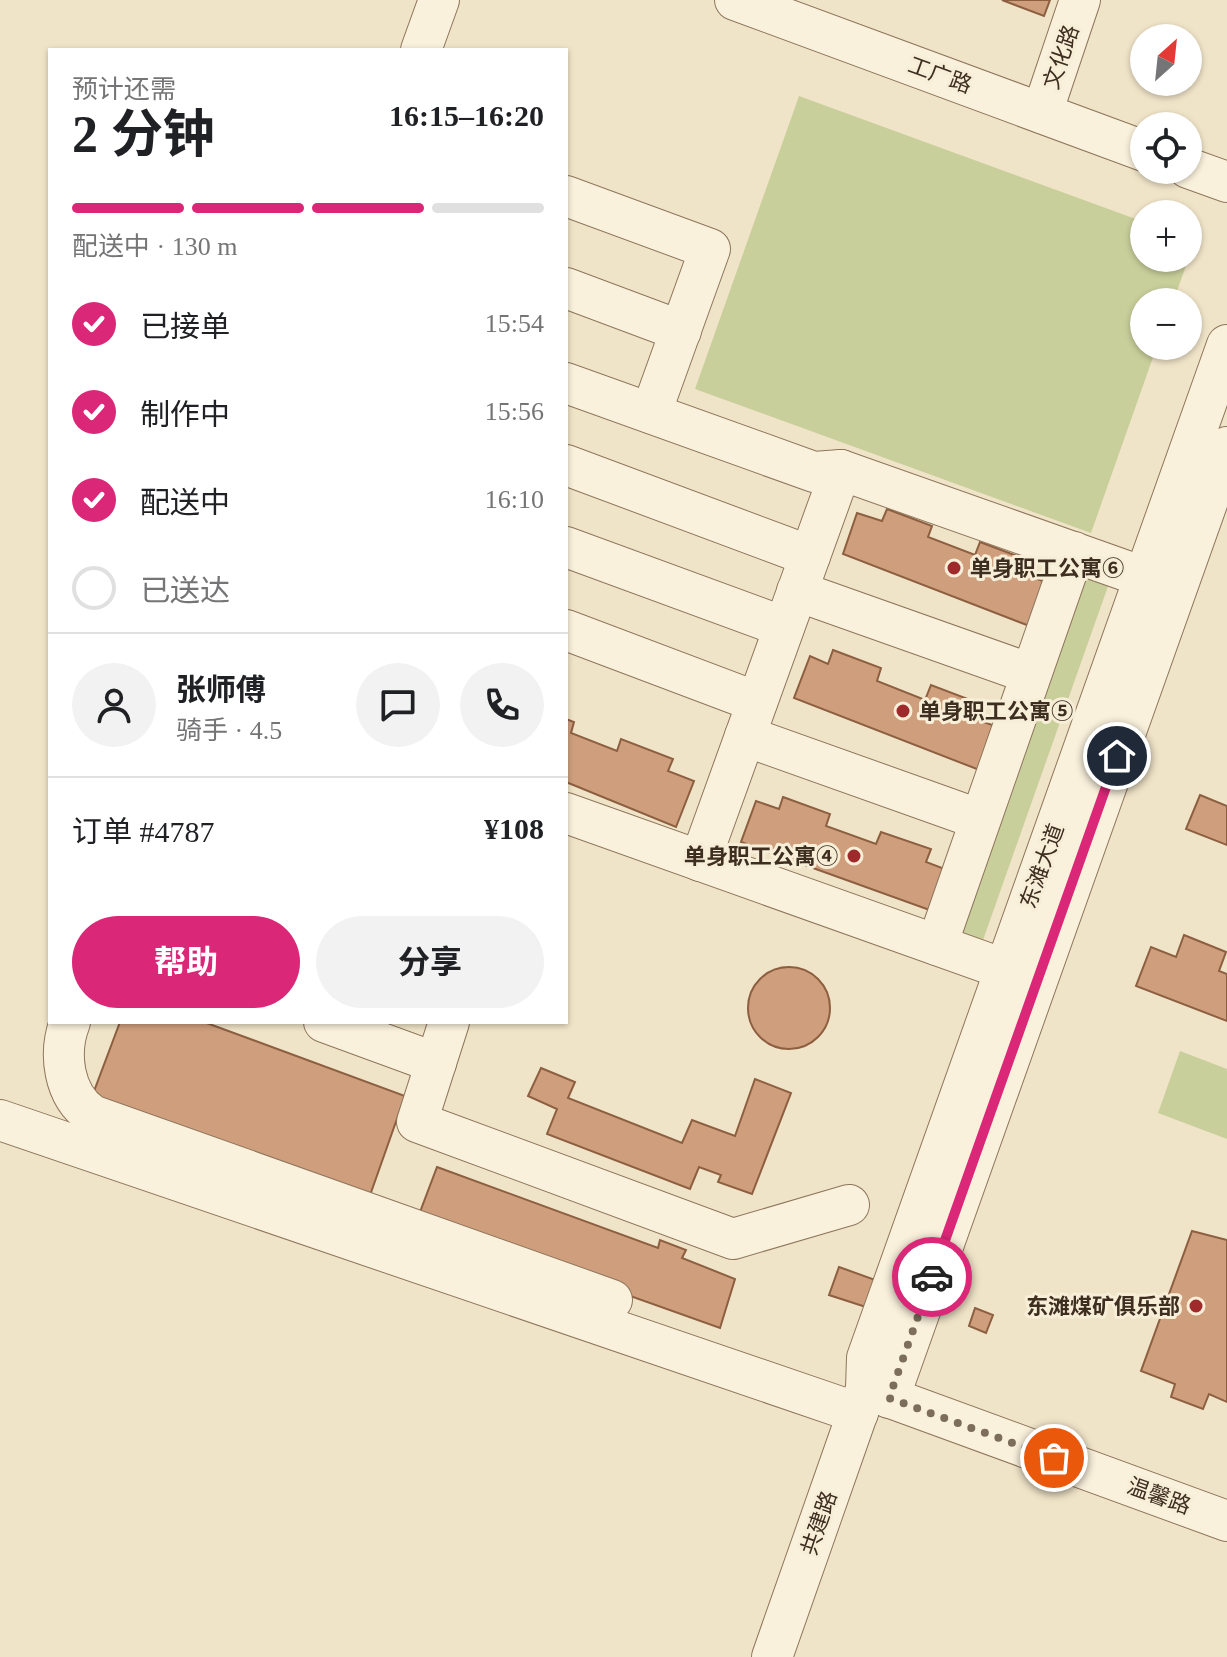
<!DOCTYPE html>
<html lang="zh">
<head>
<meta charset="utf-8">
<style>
	body { margin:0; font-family:"Times New Roman","Noto Sans SC",serif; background:#f2f2f2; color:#202124; height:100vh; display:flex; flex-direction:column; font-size:30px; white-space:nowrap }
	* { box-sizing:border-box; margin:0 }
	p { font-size:26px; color:#757577 }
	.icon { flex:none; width:44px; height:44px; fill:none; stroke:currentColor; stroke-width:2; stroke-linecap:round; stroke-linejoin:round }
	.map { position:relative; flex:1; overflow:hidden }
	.sheet { position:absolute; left:48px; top:48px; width:520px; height:976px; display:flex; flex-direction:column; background:#fff; border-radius:0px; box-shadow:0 2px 6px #0004 }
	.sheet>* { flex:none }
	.needle { width:52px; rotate:27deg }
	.tools { position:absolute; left:1130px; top:24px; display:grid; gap:16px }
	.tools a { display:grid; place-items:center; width:72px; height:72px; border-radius:50%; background:#fff; box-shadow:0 2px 6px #0004; font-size:40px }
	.pin { position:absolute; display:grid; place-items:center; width:68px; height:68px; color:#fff; margin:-34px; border:4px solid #fff; border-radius:50%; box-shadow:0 2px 8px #0007 }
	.courier { position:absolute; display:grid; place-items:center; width:80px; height:80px; margin:-40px; border:6px solid #db2777; border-radius:50%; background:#fff; color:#222; box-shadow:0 2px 10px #0007 }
	.summary em { font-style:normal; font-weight:700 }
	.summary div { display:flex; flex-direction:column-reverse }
	.summary { display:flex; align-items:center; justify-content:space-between; height:136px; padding:0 24px }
	h1 { font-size:52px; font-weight:700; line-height:60px }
	.bar { display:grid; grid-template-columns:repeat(4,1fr); gap:12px 8px; align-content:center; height:96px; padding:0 24px }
	.bar i { height:10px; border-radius:6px; background:#e0e0e0 }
	.bar .selected { background:#db2777 }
	.bar p { grid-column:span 4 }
	.line { display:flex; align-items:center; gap:20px; padding:0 24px; border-top:2px solid #e0e0e0 }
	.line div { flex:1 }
	.round { display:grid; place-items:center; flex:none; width:84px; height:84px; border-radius:42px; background:#f2f2f2 }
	ol { padding:0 24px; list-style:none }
	li { display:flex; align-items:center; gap:24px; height:88px }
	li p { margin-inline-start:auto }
	li .icon { padding:8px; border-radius:50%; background:#db2777; color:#fff; stroke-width:4 }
	li:last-child { color:#757577 }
	li i { width:44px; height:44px; border:4px solid #e0e0e0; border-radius:50% }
	.primary-button { display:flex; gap:16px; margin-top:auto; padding:16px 24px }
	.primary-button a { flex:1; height:92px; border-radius:48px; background:#db2777; color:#fff; font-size:32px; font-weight:700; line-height:92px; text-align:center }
	.primary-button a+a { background:#f2f2f2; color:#202124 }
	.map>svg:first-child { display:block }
	.green { fill:#c9cf9b }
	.building { fill:#cf9f7d; stroke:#8d5f41; stroke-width:2 }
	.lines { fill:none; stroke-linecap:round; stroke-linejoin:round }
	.minor-casing { stroke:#8d765c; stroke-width:42 }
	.minor { stroke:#faf1dc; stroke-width:40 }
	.done { stroke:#7c6e5b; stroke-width:8; stroke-dasharray:0 14.4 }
	.route { stroke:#db2777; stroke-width:10 }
	.poi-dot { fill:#9e2a2b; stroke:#f7eed8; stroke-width:3 }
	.labels { text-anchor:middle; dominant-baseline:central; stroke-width:6; stroke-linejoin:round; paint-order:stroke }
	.street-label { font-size:22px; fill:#3d2e20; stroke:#f7eed8 }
	.poi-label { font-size:22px; font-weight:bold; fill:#3d2e20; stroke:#f7eed8; text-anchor:start }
</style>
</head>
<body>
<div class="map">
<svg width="1227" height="1657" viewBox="0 0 1227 1657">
	<rect width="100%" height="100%" fill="#f0e4c8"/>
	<g class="green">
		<polygon points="799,96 1144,222 1144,258 1188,258 1188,238 1195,241 1173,302 1144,302 1144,346 1157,346 1091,533 695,389"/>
		<polygon points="1082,565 1112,575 982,943 952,931"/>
		<polygon points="1180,1051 1227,1069 1227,1139 1158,1113"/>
	</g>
	<g class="building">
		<polygon points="1002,0 1050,0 1044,16"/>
		<polygon points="887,509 932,526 928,537 975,555 980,542 1030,561 1026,574 1047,583 1032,627 843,554 857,513 882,521"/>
		<polygon points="833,650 881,668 877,681 925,700 931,685 981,704 975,719 998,727 982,771 794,698 810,656 828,664"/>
		<polygon points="566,719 574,722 571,733 617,751 621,739 673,759 668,771 694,781 676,827 566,782"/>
		<polygon points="1200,795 1227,806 1227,845 1186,829"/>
		<polygon points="783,797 830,814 826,826 876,844 881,832 931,849 926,862 950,871 935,912 741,842 756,801 779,809"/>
		<polygon points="1184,935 1226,952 1219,971 1227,974 1227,1021 1136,986 1151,947 1176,957"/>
		<circle cx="789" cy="1008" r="41"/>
		<polygon points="120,1022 204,1022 405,1096 368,1201 90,1102"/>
		<polygon points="541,1068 575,1082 568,1098 682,1143 692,1120 735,1136 755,1079 791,1093 752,1194 718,1182 721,1175 699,1167 690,1189 547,1134 557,1109 528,1096"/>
		<polygon points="437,1167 658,1248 660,1240 686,1250 682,1258 735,1279 720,1328 417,1220"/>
		<polygon points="1192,1231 1227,1240 1227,1402 1209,1394 1203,1409 1171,1397 1175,1384 1141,1371"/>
		<polygon points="839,1267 881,1282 872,1309 829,1295"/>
		<polygon points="975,1308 993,1315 986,1333 969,1326"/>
	</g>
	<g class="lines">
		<g class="minor-casing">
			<g id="minor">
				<polyline points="735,0 1144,151"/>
				<polyline points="421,50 439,0"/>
				<polyline points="1042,113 1080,0"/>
				<polyline points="1188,168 1227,182"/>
				<polyline points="566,196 710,249 651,413"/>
				<polyline points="566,288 681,331"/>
				<polyline points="566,383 814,472 841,470 1169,586"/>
				<polyline points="566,465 810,556"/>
				<polyline points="566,547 784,627"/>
				<polyline points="797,591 1017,669"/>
				<polyline points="566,630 757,702"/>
				<polyline points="745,736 967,815"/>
				<polyline points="566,813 1029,978"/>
				<polyline points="700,861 841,470"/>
				<polyline points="937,945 1074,552"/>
				<path d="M70,1022C58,1053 63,1095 92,1115L612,1300"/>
				<polyline points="324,1022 436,1063"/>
				<polyline points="449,1022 417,1122 733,1239 849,1205"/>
				<polyline points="0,1120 858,1413"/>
				<polyline points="866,1389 1227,1521"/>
				<polyline points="889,1398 1227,447"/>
				<polyline points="772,1657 866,1389 867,1358 1227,345"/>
			</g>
		</g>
		<use href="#minor" class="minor"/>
	</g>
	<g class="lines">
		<polyline class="done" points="932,1277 889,1398 1054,1458"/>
		<polyline class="route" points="932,1277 1117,756"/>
	</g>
	<g class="poi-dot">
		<circle cx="954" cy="568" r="8"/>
		<circle cx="903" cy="711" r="8"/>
		<circle cx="854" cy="856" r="8"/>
		<circle cx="1196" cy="1306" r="8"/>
	</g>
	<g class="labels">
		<g class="street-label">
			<text transform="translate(1061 57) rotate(-71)">文化路</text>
			<text transform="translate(940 75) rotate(20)">工广路</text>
			<text transform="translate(1042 866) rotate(-70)">东滩大道</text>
			<text transform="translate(1159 1496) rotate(20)">温馨路</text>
			<text transform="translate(819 1523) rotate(-71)">共建路</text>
		</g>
		<g class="poi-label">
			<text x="970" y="568">单身职工公寓⑥</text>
			<text x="919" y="711">单身职工公寓⑤</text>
			<text x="838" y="856" text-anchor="end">单身职工公寓④</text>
			<text x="1180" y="1306" text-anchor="end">东滩煤矿俱乐部</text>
		</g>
	</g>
</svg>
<div class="tools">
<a><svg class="needle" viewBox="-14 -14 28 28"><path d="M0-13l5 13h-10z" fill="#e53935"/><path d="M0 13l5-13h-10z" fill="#757577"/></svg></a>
<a><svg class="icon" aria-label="locate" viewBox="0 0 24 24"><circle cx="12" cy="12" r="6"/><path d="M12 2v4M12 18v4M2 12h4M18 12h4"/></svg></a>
<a>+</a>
<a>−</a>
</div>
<div class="pin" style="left:1054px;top:1458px;background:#ea580c"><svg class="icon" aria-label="bag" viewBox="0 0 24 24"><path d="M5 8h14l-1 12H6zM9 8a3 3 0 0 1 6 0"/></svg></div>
<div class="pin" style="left:1117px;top:756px;background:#1f2937"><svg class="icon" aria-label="home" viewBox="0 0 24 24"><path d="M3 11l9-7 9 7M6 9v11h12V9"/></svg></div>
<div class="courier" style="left:932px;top:1277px"><svg class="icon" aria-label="car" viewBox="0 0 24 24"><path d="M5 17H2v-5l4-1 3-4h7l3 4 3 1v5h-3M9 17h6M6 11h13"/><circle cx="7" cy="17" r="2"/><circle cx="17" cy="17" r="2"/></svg></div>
<section class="sheet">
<div class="summary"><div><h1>2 分钟</h1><p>预计还需</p></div><em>16:15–16:20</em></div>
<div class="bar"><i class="selected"></i><i class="selected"></i><i class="selected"></i><i></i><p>配送中 · 130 m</p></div>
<ol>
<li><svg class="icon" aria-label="check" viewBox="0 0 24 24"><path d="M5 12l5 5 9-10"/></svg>已接单<p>15:54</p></li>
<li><svg class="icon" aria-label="check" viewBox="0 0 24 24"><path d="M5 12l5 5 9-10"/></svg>制作中<p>15:56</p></li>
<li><svg class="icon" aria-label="check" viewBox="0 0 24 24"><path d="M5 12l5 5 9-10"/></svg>配送中<p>16:10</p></li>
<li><i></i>已送达</li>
</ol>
<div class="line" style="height:144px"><a class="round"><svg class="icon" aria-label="person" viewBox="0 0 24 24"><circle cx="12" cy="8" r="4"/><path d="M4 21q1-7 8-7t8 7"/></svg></a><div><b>张师傅</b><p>骑手 · 4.5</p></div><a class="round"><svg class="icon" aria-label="chat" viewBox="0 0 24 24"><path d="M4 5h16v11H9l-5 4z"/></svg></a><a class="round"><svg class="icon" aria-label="phone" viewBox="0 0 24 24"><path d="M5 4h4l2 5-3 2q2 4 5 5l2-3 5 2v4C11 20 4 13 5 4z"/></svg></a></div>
<div class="line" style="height:104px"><div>订单 #4787</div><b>¥108</b></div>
<div class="primary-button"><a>帮助</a><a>分享</a></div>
</section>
</div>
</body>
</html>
